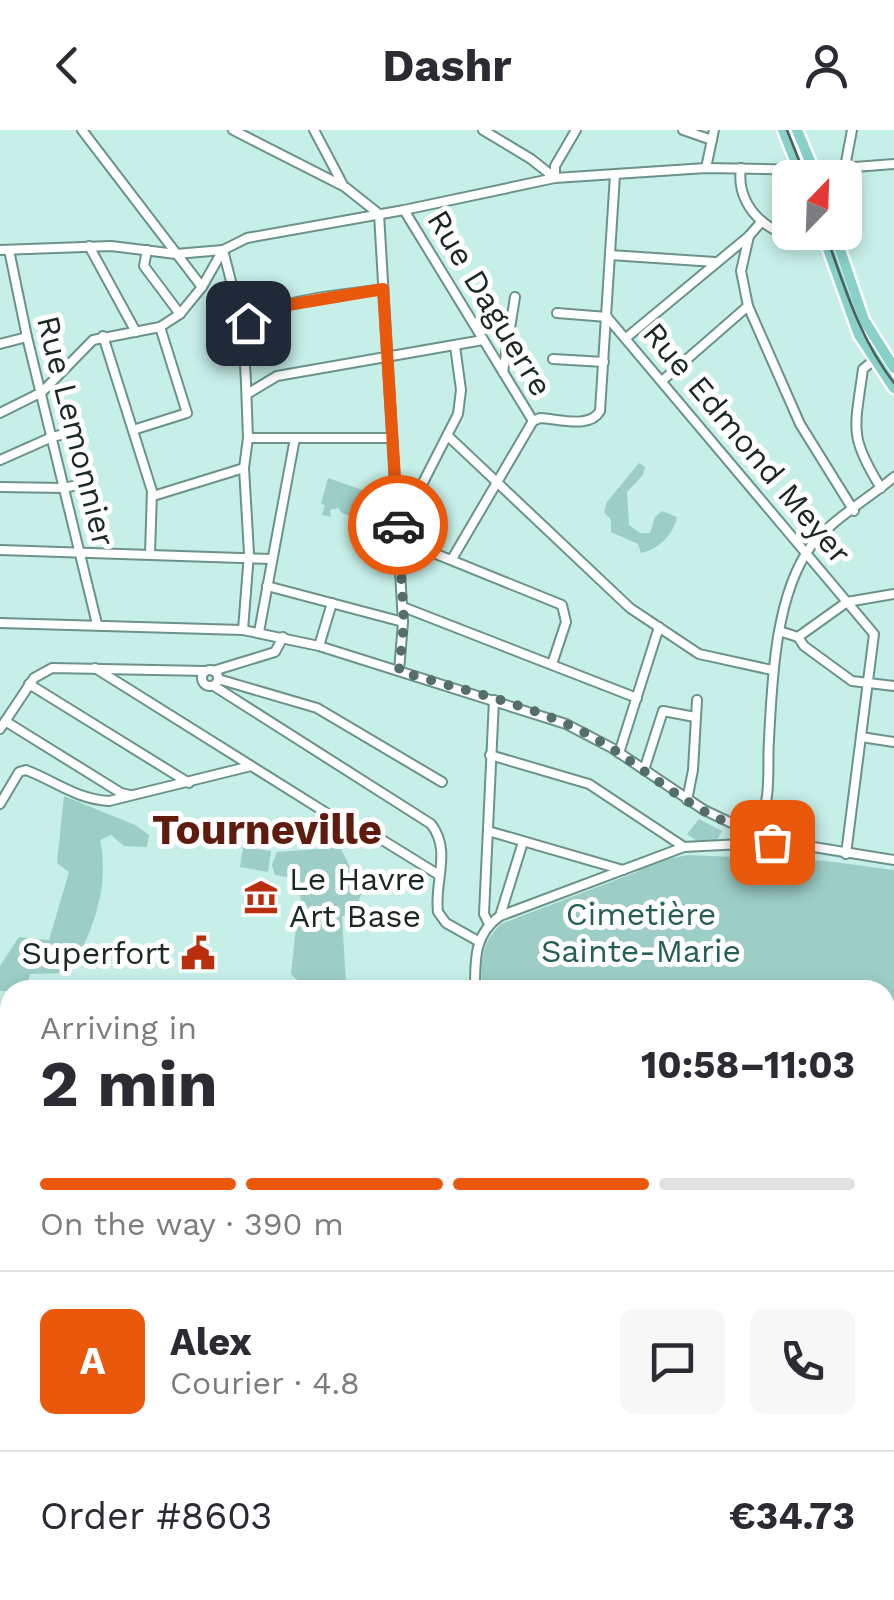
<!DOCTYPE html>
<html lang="en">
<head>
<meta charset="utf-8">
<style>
	body { margin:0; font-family:"Work Sans",sans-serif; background:#f7f7f7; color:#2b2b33; height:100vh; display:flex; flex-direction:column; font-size:38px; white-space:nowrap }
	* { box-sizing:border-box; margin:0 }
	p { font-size:32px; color:#7c7c81 }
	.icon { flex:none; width:55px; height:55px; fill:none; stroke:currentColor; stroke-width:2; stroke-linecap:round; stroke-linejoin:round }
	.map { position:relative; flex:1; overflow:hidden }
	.details { position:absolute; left:0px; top:850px; width:895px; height:620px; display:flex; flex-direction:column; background:#fff; border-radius:30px 30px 0 0; box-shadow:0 5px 15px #0003 }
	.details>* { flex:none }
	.needle { width:65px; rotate:23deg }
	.buttons { position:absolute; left:772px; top:30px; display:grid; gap:20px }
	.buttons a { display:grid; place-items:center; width:90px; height:90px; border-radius:15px; background:#fff; box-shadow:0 5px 15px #0003; font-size:50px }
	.pin { position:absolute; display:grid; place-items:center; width:85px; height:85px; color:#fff; margin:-42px; border-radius:20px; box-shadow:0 5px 15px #0006 }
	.courier { position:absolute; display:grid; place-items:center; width:100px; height:100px; margin:-50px; border:8px solid #ea580c; border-radius:50%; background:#fff; color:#222; box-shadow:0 2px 12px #0007 }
	.headline em { font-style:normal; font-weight:700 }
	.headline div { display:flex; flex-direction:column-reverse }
	.headline { display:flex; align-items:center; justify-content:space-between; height:170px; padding:0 40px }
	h1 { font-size:65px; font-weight:700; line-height:75px }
	.bar { display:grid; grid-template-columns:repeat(4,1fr); gap:15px 10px; align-content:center; height:120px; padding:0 40px }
	.bar i { height:12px; border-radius:8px; background:#e1e1e2 }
	.bar .on { background:#ea580c }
	.bar p { grid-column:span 4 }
	.line { display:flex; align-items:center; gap:25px; padding:0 40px; border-top:2px solid #e1e1e2 }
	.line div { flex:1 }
	.round { display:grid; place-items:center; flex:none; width:105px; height:105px; border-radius:15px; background:#f7f7f7 }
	header { display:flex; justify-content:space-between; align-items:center; height:130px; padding:0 40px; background:#fff; font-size:45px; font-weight:700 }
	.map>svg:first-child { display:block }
	.green { fill:#9ccec6 }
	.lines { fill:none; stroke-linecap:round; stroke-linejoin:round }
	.major-tunnel { stroke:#a4c7c1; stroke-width:10; stroke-dasharray:10 5; stroke-linecap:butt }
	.minor-casing { stroke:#6b928b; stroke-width:12 }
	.major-casing { stroke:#fff; stroke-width:15 }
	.minor { stroke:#fff; stroke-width:8 }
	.major { stroke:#89d1c8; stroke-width:10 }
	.tram { stroke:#4a615d; stroke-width:2.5 }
	.done { stroke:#566e6b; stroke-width:10; stroke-dasharray:0 18 }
	.route { stroke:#ea580c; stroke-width:12 }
	.labels { text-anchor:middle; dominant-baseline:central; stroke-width:10; stroke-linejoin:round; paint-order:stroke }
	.street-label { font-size:32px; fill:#1a2927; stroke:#fff }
	.poi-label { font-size:32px; fill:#1a2927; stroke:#fff; text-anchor:start }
	.park-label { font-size:32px; fill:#265f58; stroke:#fff }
	.district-label { font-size:42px; font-weight:bold; fill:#5f1c0e; stroke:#fff }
</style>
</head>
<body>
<header><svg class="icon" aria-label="back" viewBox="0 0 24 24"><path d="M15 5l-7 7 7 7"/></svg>Dashr<svg class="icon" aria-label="person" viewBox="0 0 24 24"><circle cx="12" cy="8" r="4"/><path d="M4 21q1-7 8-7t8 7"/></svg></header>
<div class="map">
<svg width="894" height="1470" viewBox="0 0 894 1470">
	<rect width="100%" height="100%" fill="#c6efe8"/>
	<g class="green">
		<path d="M639,333L645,337L643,345L627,362L629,395L640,403H650L655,387L662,381L677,387C673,405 659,419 641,423L638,414L611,402V390L604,382L607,372Z"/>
		<polygon points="328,348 380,366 375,395 342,383 338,378 330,380 331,387 322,385 325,375 321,374"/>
		<path d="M64,666L135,695L149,705L147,717L124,716L111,705L100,710C110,757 93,802 69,843L30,844L26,860L0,861V836L19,807L49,810L69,742L57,733Z"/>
		<polygon points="699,689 722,701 716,712 697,711 687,704"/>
		<polygon points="243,717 271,721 268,742 240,737"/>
		<polygon points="330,718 341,719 362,761 356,779 342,787 346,854 360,860 308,860 291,844 296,797 304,780 298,759 287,747 275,745 272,735 277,722"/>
		<path d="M688,725L826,731L894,740V1078L885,1075V860H482C481,831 480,815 501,794L637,742L652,732Z"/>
		<polygon points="885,1119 894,1122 894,1186 885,1196"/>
	</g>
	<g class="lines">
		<g class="major-tunnel">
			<polyline points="885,1155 894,1147"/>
			<polyline points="885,1177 894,1169"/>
		</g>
		<g class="minor-casing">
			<g id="minor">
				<polyline points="82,0 202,157"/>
				<polyline points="233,0 345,57 379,84"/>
				<polyline points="314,0 342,53"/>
				<polyline points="483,0 531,29 555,48"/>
				<polyline points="683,0 712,10"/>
				<polyline points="845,37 852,0"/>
				<polyline points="706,38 714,0"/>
				<path d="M741,38C734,83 782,117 823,106"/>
				<polyline points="555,48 555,36 576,0"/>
				<polyline points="404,80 533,291"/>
				<polyline points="379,84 403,492 399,541"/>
				<polyline points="749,106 741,141 748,176 800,294 854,381"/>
				<polyline points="89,116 136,202"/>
				<polyline points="0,120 111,116 176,124 223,120"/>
				<polyline points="9,120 27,207 97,494"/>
				<polyline points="147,120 144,136 180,184"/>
				<polyline points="223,120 243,198 246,253 248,308 244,338 249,423 243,500"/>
				<polyline points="610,125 715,132"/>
				<polyline points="557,183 607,187"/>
				<polyline points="607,187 874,504 846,724"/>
				<path d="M243,198C274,167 340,166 383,159"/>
				<polyline points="103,206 152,361 150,424"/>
				<polyline points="626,208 749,106 762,91"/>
				<polyline points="0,214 27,207"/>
				<polyline points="553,229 604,232"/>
				<path d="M873,231L863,239C855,299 848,305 881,358"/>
				<polyline points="503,242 515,167"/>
				<polyline points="663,250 748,176"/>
				<polyline points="247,264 277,246 483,210"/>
				<polyline points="0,283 42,262 93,210 160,197 180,184 202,157 223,120 247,108 404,80 555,48 706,38 815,40 894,34"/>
				<path d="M533,291L540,288C559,289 590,299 600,281L615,45"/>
				<polyline points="133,300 187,283 160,197"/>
				<polyline points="448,306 630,478 699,524 772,540"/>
				<polyline points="248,308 392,308"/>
				<polyline points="0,330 52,307 77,301"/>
				<polyline points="0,357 64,358 90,352"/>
				<polyline points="153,366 244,338"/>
				<polyline points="397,385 407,384 458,284 461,260 455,216"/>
				<polyline points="399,409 562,475 566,492 552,534"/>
				<polyline points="0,420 272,429"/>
				<polyline points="452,429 533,291"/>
				<polyline points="267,456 403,492"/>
				<polyline points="403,477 637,568"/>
				<polyline points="0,493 243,500 319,516 566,594 612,618 704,680 740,697"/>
				<polyline points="779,501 798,507 847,472 894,464"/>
				<polyline points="259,502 295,308"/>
				<polyline points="798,507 804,516 852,551 894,556"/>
				<polyline points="319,516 332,473"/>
				<polyline points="95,538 360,704 384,711 439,745"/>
				<circle cx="210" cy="548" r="8"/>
				<polyline points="213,541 275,522 283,507"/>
				<polyline points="218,549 317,578 442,652"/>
				<polyline points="29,554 189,653"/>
				<path d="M214,556L431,694C452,721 434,751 438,782L446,793L478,811"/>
				<polyline points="5,591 121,663 130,665"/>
				<polyline points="0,599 34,548 52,538 205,541"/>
				<polyline points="861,607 894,612"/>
				<polyline points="619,623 659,497"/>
				<polyline points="490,625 589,654 684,717"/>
				<polyline points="644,640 663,581 695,587"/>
				<polyline points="687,670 693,640 697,570"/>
				<path d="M0,674L19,642L26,640C55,651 76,669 109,671L251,636"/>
				<path d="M759,693C772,669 767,636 769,610C772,551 775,465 811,416C830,391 869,368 894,347"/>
				<polyline points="488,701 623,740"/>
				<polyline points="764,709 894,730"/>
				<polyline points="500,786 523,712"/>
				<polyline points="489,794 484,784 494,570"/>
				<path d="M475,860C475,830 474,804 500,786L684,717L742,714L752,718L764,709"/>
				<polyline points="0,896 10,897"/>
				<polyline points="0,1057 10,1058"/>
				<polyline points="885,1080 894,1084"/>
				<polyline points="885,1164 894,1164"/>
				<polyline points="0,1226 10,1223"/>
				<polyline points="885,1300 894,1304"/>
				<polyline points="0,1407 10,1406"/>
				<polyline points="0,1419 10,1423"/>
				<polyline points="112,1460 140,1470"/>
				<polyline points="11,1470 14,1460"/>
				<polyline points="197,1470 200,1460"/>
				<polyline points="265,1470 268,1460"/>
				<polyline points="311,1470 313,1460"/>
				<polyline points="373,1470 376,1460"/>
				<polyline points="423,1470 425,1460"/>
				<polyline points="611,1470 613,1460"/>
				<polyline points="700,1470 702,1460"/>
				<polyline points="755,1470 757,1460"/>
				<polyline points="807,1470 809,1460"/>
			</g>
		</g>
		<g class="major-casing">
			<g id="major">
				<polyline points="783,0 802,48"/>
				<polyline points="797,0 817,48"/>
				<polyline points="822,102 859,205 894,258"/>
				<polyline points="834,102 864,190 894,238"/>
				<polyline points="0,1289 10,1290"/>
				<polyline points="571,1460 598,1470"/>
				<polyline points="512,1470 525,1460"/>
				<polyline points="524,1470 536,1460"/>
			</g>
		</g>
		<use href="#minor" class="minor"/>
		<use href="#major" class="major"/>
		<g class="tram">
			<polyline points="787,0 806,48"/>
			<path d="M825,102C844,155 859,208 894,253"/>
			<polyline points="885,1211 894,1203"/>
			<polyline points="536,1470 548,1460"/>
		</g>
	</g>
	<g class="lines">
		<path class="done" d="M398,395L404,492L399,541C461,560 531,574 589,605C640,632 684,679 740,697L750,691L759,693L764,700V709L772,712"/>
		<polyline class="route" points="248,193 264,180 276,177 383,159 398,395"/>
	</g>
	<defs>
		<g id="museum-bare" transform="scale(2.7)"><path d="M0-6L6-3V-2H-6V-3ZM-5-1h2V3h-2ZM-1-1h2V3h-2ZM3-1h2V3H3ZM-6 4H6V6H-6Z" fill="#b92e0d" stroke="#fff" stroke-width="2.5" paint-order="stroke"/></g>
		<g id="civic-bare" transform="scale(2.7)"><path d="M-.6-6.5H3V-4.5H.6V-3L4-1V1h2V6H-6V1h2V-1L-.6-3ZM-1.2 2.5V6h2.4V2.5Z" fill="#b92e0d" stroke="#fff" stroke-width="2.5" paint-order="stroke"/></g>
	</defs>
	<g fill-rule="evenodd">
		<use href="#museum-bare" x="261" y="767"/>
		<use href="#civic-bare" x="198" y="823"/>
	</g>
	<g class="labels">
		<g class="street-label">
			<text transform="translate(490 173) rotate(59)">Rue Daguerre</text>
			<text transform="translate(76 301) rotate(76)">Rue Lemonnier</text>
			<text transform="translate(747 313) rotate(50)">Rue Edmond Meyer</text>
		</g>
		<g class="poi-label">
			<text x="289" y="749">Le Havre<tspan x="289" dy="37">Art Base</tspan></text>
			<text x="170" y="823" text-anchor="end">Superfort</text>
		</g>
		<g class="park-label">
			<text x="641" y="784">Cimetière<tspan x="641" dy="37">Sainte-Marie</tspan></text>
		</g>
		<g class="district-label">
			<text x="267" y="699">Tourneville</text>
		</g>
	</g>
</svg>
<div class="buttons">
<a><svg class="needle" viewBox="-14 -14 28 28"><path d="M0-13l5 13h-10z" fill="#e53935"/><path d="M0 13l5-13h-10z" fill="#7c7c81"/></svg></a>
</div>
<div class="pin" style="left:772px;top:712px;background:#ea580c"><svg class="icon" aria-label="bag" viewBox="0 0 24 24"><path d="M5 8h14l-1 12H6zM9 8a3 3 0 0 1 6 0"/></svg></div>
<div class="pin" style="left:248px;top:193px;background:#1f2937"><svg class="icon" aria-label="home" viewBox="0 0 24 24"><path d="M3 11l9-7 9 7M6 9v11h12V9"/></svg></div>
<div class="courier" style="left:398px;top:395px"><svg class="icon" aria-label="car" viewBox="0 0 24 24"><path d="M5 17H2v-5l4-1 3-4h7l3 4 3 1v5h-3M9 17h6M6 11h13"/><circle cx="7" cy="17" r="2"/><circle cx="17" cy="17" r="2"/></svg></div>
<section class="details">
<div class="headline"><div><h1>2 min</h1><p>Arriving in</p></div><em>10:58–11:03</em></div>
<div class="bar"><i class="on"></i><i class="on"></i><i class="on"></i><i></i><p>On the way · 390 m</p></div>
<div class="line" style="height:180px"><b class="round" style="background:#ea580c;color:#fff">A</b><div><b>Alex</b><p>Courier · 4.8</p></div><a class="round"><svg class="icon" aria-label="chat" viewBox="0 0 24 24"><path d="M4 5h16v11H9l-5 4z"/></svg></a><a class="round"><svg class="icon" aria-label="phone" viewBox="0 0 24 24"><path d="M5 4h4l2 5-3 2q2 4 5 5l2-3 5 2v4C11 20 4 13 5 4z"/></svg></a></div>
<div class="line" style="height:130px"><div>Order #8603</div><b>€34.73</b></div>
</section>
</div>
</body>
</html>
